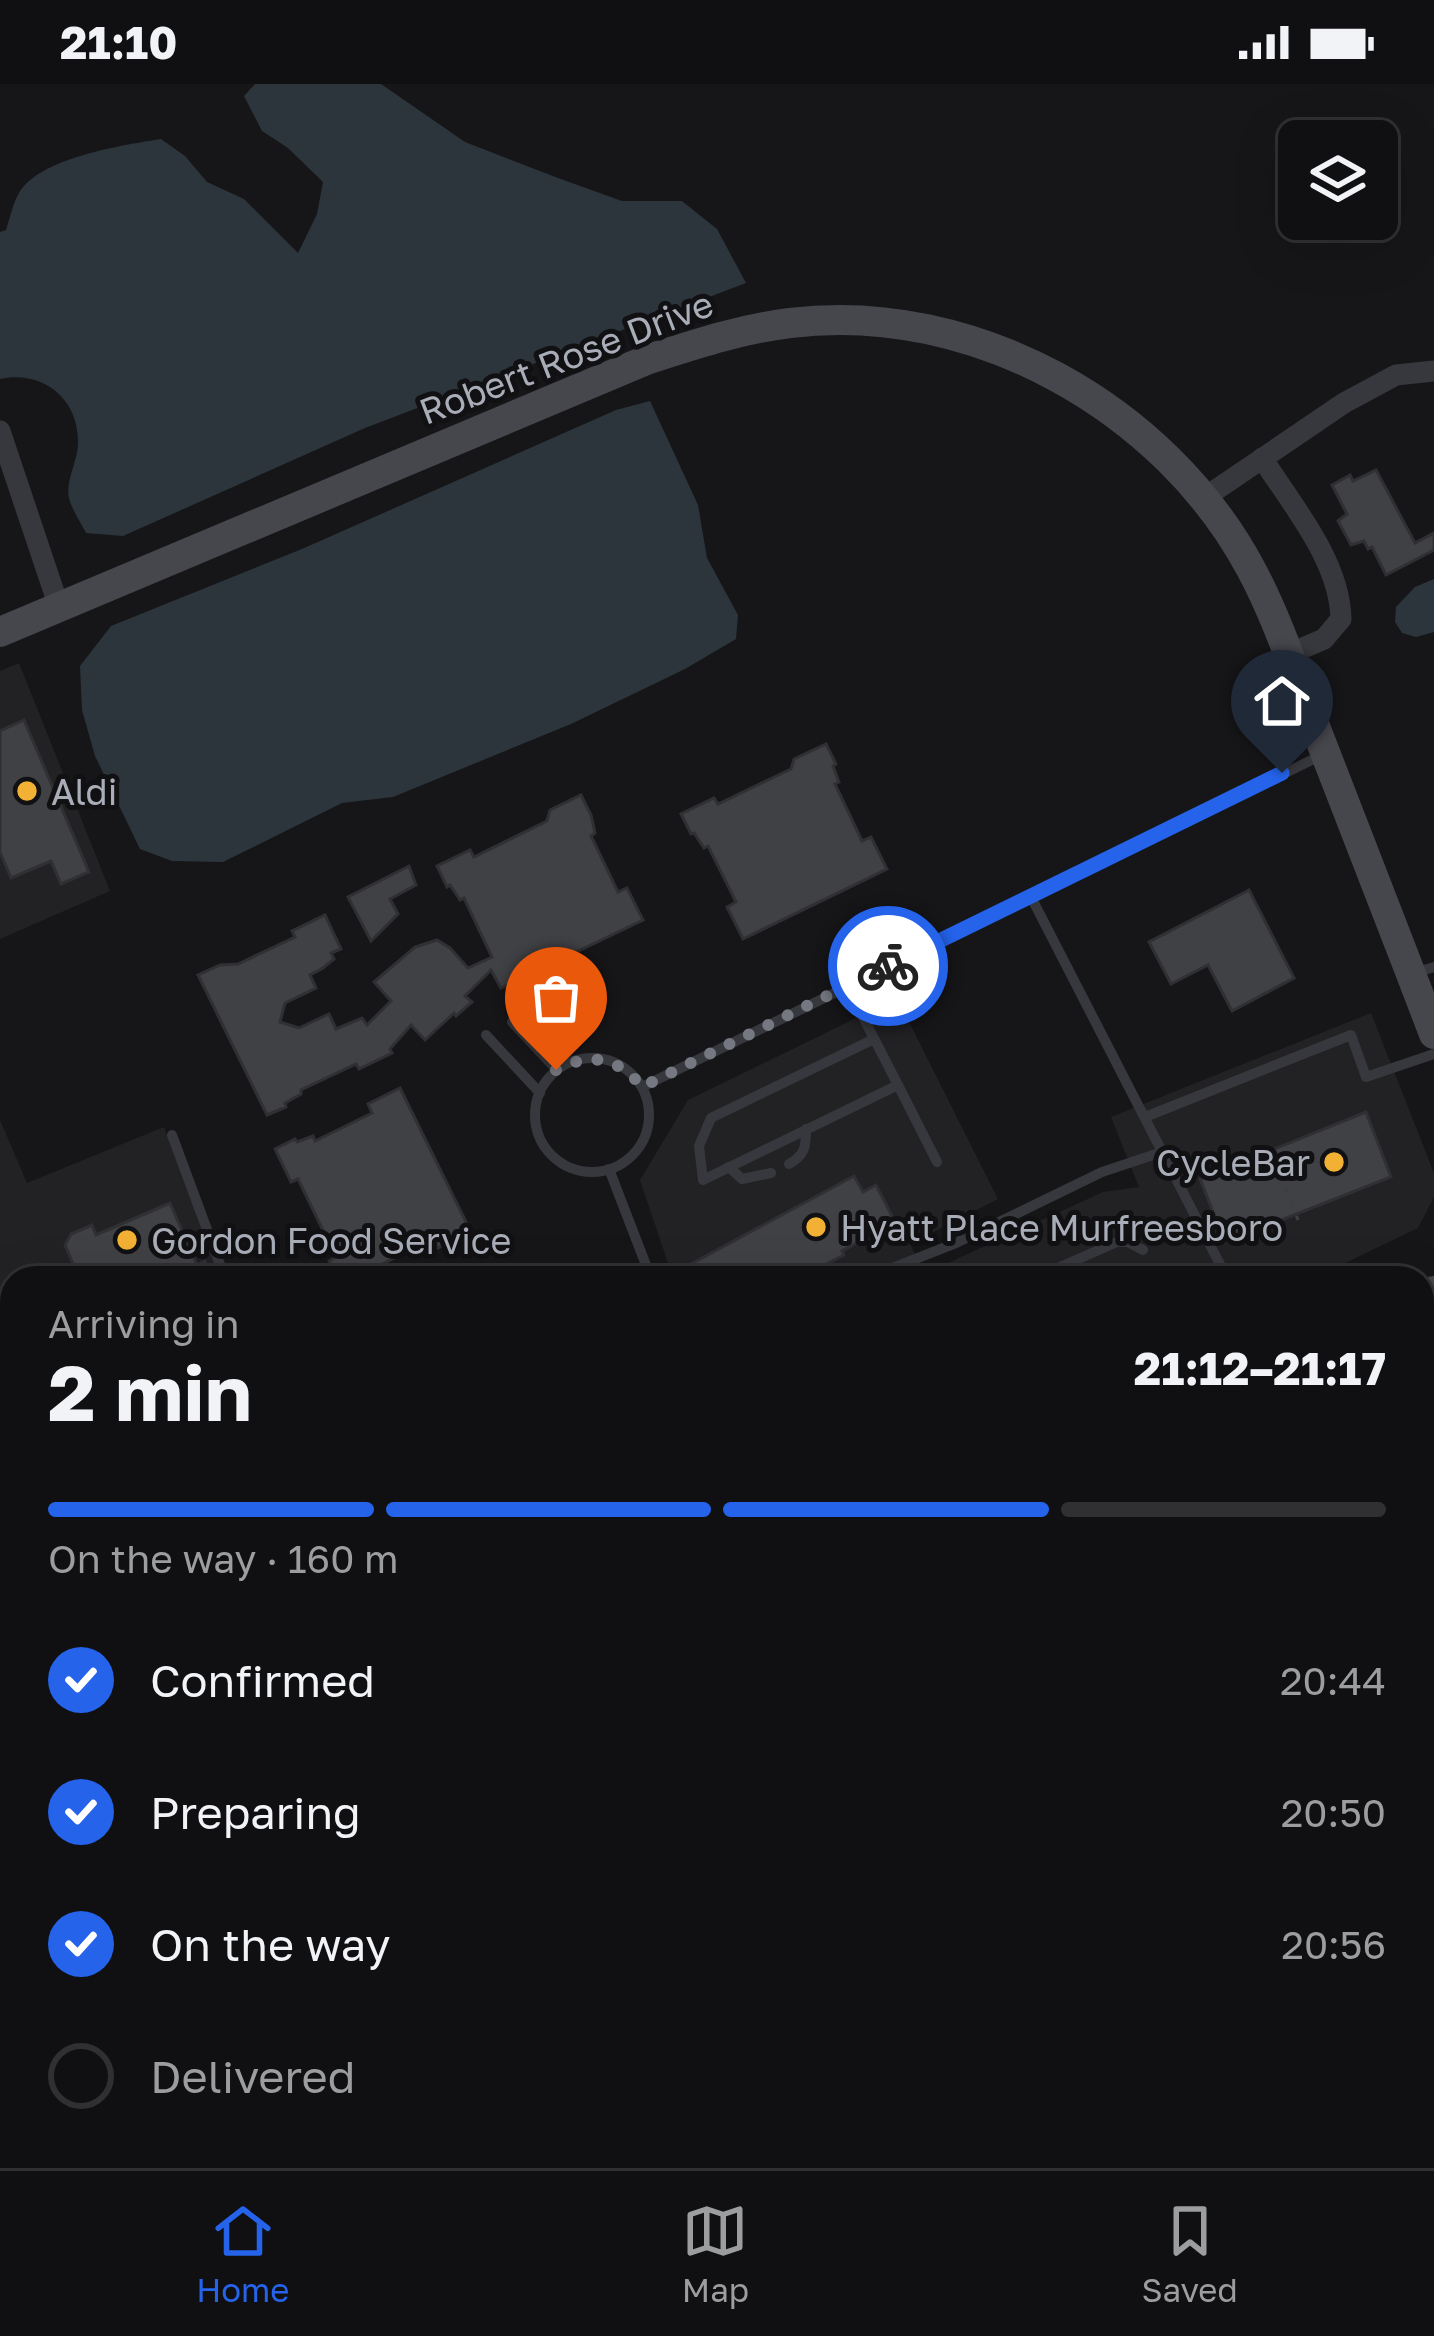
<!DOCTYPE html>
<html lang="en">
<head>
<meta charset="utf-8">
<style>
	body { margin:0; font-family:"Golos Text",sans-serif; background:#1e1e20; color:#f1f3f6; height:100vh; display:flex; flex-direction:column; font-size:45px; white-space:nowrap }
	* { box-sizing:border-box; margin:0 }
	p { font-size:39px; color:#9c9d9f }
	.icon { flex:none; width:66px; height:66px; fill:none; stroke:currentColor; stroke-width:2; stroke-linecap:round; stroke-linejoin:round }
	.map { position:relative; flex:1; overflow:hidden }
	.panel { position:absolute; left:0px; top:1182px; width:1434px; height:903px; display:flex; flex-direction:column; background:#101012; border-radius:36px 36px 0 0; box-shadow:0 12px 48px #0002,0 0 0 3px #303032 }
	.panel>* { flex:none }
	.fabs { position:absolute; left:1278px; top:36px; display:grid; gap:24px }
	.fabs a { display:grid; place-items:center; width:120px; height:120px; border-radius:18px; background:#101012; box-shadow:0 12px 48px #0002,0 0 0 3px #303032; font-size:60px }
	.pin { position:absolute; display:grid; place-items:center; width:102px; height:102px; color:#fff; margin:-123px -51px; border-radius:50% 50% 50% 0; rotate:-45deg; box-shadow:0 0 12px #0007 }
	.pin .icon { rotate:45deg }
	.courier { position:absolute; display:grid; place-items:center; width:120px; height:120px; margin:-60px; border:9px solid #2563eb; border-radius:50%; background:#fff; color:#222; box-shadow:0 3px 15px #0007 }
	.head em { font-style:normal; font-weight:700 }
	.head div { display:flex; flex-direction:column-reverse }
	.head { display:flex; align-items:center; justify-content:space-between; height:204px; padding:0 48px }
	h1 { font-size:78px; font-weight:700; line-height:90px }
	.bar { display:grid; grid-template-columns:repeat(4,1fr); gap:18px 12px; align-content:center; height:144px; padding:0 48px }
	.bar i { height:15px; border-radius:9px; background:#303032 }
	.bar .current { background:#2563eb }
	.bar p { grid-column:span 4 }
	ol { padding:0 48px; list-style:none }
	li { display:flex; align-items:center; gap:36px; height:132px }
	li p { margin-inline-start:auto }
	li .icon { padding:12px; border-radius:50%; background:#2563eb; color:#fff; stroke-width:4 }
	li:last-child { color:#9c9d9f }
	li i { width:66px; height:66px; border:6px solid #303032; border-radius:50% }
	.status { display:flex; justify-content:space-between; align-items:center; height:84px; padding:0 60px; background:#101012; direction:ltr }
	.status svg { height:33px; fill:currentColor }
	.dock { display:flex; justify-content:space-around; align-items:center; height:168px; border-top:3px solid #303032; background:#101012; font-size:33px; color:#9c9d9f }
	.dock a { display:grid; justify-items:center; gap:6px }
	.dock .current { color:#2563eb }
	.map>svg:first-child { display:block }
	.built { fill:#222225 }
	.water { fill:#2c353c }
	.building { fill:#404145; stroke:#303034; stroke-width:3 }
	.lines { fill:none; stroke-linecap:round; stroke-linejoin:round }
	.path { stroke:#3d3f44; stroke-width:3; stroke-dasharray:6 9; stroke-linecap:butt }
	.lane { stroke:#37383d; stroke-width:10 }
	.street { stroke:#37383d; stroke-width:21 }
	.secondary { stroke:#45474d; stroke-width:30 }
	.done { stroke:#757880; stroke-width:12; stroke-dasharray:0 21.6 }
	.route { stroke:#2563eb; stroke-width:15 }
	.poi-dot { fill:#f2b134; stroke:#111113; stroke-width:4.5 }
	.labels { text-anchor:middle; dominant-baseline:central; stroke-width:10; stroke-linejoin:round; paint-order:stroke }
	.street-label { font-size:36px; fill:#a8adb8; stroke:#111113 }
	.poi-label { font-size:36px; fill:#a8adb8; stroke:#111113; text-anchor:start }
</style>
</head>
<body>
<div class="status"><b>21:10</b><svg viewBox="0 0 49 12"><path d="M0 12V9h3v3zM5 12V6h3v6zM10 12V3h3v9zM15 12V0h3v12zM26 1h20v11H26zM47 4h2v5h-2z"/></svg></div>
<div class="map">
<svg width="1434" height="2084" viewBox="0 0 1434 2084">
	<rect width="100%" height="100%" fill="#161618"/>
	<g class="built">
		<polygon points="19,579 110,807 0,855 0,587"/>
		<polygon points="897,914 998,1115 910,1160 927,1194 673,1194 640,1096 688,1016"/>
		<polygon points="1371,929 1434,1089 1434,1113 1418,1144 1314,1194 942,1194 937,1184 1103,1108 1139,1103 1111,1033"/>
		<polygon points="0,1036 27,1099 164,1043 221,1194 12,1194 12,1654 0,1624"/>
		<polygon points="1434,1294 1434,1553 1422,1558 1422,1299"/>
		<polygon points="12,2033 12,2073 80,2073 84,2084 0,2084 0,2039"/>
		<polygon points="181,2073 552,2073 557,2084 185,2084"/>
	</g>
	<g class="water">
		<path d="M255,0H381L465,58L558,94L622,117H682L717,145L746,199L365,344L123,452L86,449C81,439 72,426 69,414C65,396 79,375 78,357C78,313 41,286 0,295V148L6,146C10,134 13,119 19,109C39,74 123,61 161,55L185,72L207,98L244,115L298,169L317,130L323,98L288,64L262,47L244,12Z"/>
		<polygon points="650,317 698,421 707,474 738,531 736,555 685,585 571,640 393,713 342,719 223,778 172,777 140,765 95,672 82,626 80,582 111,542 302,465 616,326"/>
		<polygon points="1434,495 1434,548 1416,553 1402,549 1395,538 1396,523 1415,503"/>
		<polygon points="1210,2073 1368,2073 1372,2082 1215,2084"/>
	</g>
	<g class="building">
		<polygon points="1376,386 1415,459 1434,449 1434,466 1386,491 1372,463 1368,465 1364,457 1351,461 1338,437 1347,430 1332,401 1350,391 1353,397"/>
		<polygon points="24,636 89,788 61,800 51,777 11,794 0,768 0,647"/>
		<polygon points="826,660 836,680 833,682 839,698 835,700 862,757 871,753 887,785 743,855 727,823 736,818 708,762 704,764 694,749 691,750 681,730 714,714 718,720 791,685 794,675"/>
		<polygon points="581,711 591,731 595,749 591,752 618,808 627,804 643,836 501,904 491,886 465,912 472,918 456,932 454,929 425,956 411,941 390,965 392,969 359,985 356,980 301,1006 301,1010 285,1019 286,1023 267,1031 198,891 220,881 238,880 295,853 292,847 325,831 341,865 331,869 334,875 323,884 310,891 316,904 285,919 280,938 299,944 329,930 336,945 362,934 367,941 391,917 374,898 415,863 437,856 450,864 468,884 492,873 464,814 460,816 450,801 447,803 437,782 470,766 474,773 547,737 550,726"/>
		<polygon points="409,782 416,801 390,815 398,830 371,857 348,813"/>
		<polygon points="1249,806 1294,894 1232,927 1208,881 1171,900 1149,858"/>
		<polygon points="400,1004 471,1148 438,1164 434,1155 376,1183 379,1188 366,1194 338,1194 329,1177 336,1173 298,1095 291,1098 275,1065 295,1055 297,1058 313,1052 315,1057 372,1029 368,1020"/>
		<polygon points="1366,1028 1391,1093 1225,1158 1200,1095"/>
		<polygon points="854,1092 863,1108 876,1101 892,1132 875,1141 877,1145 870,1152 842,1167 844,1171 799,1194 665,1194"/>
		<polygon points="170,1119 197,1181 205,1177 211,1191 203,1194 79,1194 65,1161 71,1150 92,1141 96,1151"/>
	</g>
	<g class="lines">
		<g class="path">
			<polyline points="1269,1062 1298,1136"/>
			<polyline points="841,2073 846,2084"/>
			<polyline points="1011,2084 1016,2073"/>
		</g>
		<g class="lane">
			<polyline points="1030,811 1225,1190 1217,1194"/>
			<polyline points="1414,889 1434,883"/>
			<polyline points="847,902 898,1001 703,1096 699,1062 711,1034 874,955"/>
			<polyline points="512,938 556,985"/>
			<polyline points="486,951 540,1009"/>
			<circle cx="592" cy="1031" r="57"/>
			<polyline points="898,1001 937,1078"/>
			<polyline points="642,1003 1322,671"/>
			<polyline points="1145,1033 1351,951 1366,993 1434,970"/>
			<polyline points="172,1051 225,1194"/>
			<path d="M789,1080C805,1071 806,1063 806,1045"/>
			<polyline points="729,1083 742,1095 771,1089"/>
			<polyline points="609,1085 651,1194"/>
			<polyline points="867,1194 956,1159 1102,1088 1162,1068"/>
			<polyline points="1035,1194 1117,1158 1128,1158 1143,1166"/>
			<polyline points="1427,1345 1434,1363"/>
			<polyline points="1422,1381 1434,1410"/>
			<polyline points="1422,1480 1434,1476"/>
			<polyline points="1422,1531 1430,1553"/>
			<polyline points="0,1649 12,1644"/>
			<polyline points="410,2073 417,2084"/>
			<polyline points="518,2073 522,2084"/>
			<polyline points="1143,2073 1166,2084"/>
			<polyline points="378,2084 397,2073"/>
			<polyline points="425,2084 437,2073"/>
			<polyline points="645,2084 666,2073"/>
		</g>
		<g class="street">
			<polyline points="0,347 59,523"/>
			<path d="M1262,374C1292,421 1340,477 1341,535L1324,555L1287,571"/>
			<polyline points="1204,414 1344,319 1396,291 1434,287"/>
		</g>
		<g class="secondary">
			<path d="M0,548L649,275C696,260 741,245 790,239C973,216 1165,324 1251,485C1278,535 1296,592 1316,645C1355,746 1395,848 1434,950"/>
			<polyline points="1422,1211 1434,1207"/>
			<polyline points="1422,1265 1434,1260"/>
			<polyline points="0,1775 12,1802"/>
			<polyline points="0,1940 12,1935"/>
			<polyline points="0,1997 12,1992"/>
			<polyline points="128,2073 132,2084"/>
		</g>
	</g>
	<g class="lines">
		<path class="done" d="M556,986C590,968 618,973 642,1003L888,882"/>
		<polyline class="route" points="888,882 1282,689"/>
	</g>
	<g class="poi-dot">
		<circle cx="27" cy="707" r="12"/>
		<circle cx="1334" cy="1078" r="12"/>
		<circle cx="816" cy="1143" r="12"/>
		<circle cx="127" cy="1156" r="12"/>
	</g>
	<g class="labels">
		<g class="street-label">
			<text transform="translate(566 273) rotate(-21)">Robert Rose Drive</text>
		</g>
		<g class="poi-label">
			<text x="51" y="707">Aldi</text>
			<text x="1310" y="1078" text-anchor="end">CycleBar</text>
			<text x="840" y="1143">Hyatt Place Murfreesboro</text>
			<text x="151" y="1156">Gordon Food Service</text>
		</g>
	</g>
</svg>
<div class="fabs">
<a><svg class="icon" aria-label="layers" viewBox="0 0 24 24"><path d="M12 4l9 5-9 5-9-5zM3 14l9 5 9-5"/></svg></a>
</div>
<div class="pin" style="left:556px;top:986px;background:#ea580c"><svg class="icon" aria-label="bag" viewBox="0 0 24 24"><path d="M5 8h14l-1 12H6zM9 8a3 3 0 0 1 6 0"/></svg></div>
<div class="pin" style="left:1282px;top:689px;background:#1f2937"><svg class="icon" aria-label="home" viewBox="0 0 24 24"><path d="M3 11l9-7 9 7M6 9v11h12V9"/></svg></div>
<div class="courier" style="left:888px;top:882px"><svg class="icon" aria-label="bike" viewBox="0 0 24 24"><circle cx="6" cy="16" r="4"/><circle cx="18" cy="16" r="4"/><path d="M6 16l4-8h5l3 8M10 8l3 8H6M13 5h3"/></svg></div>
<section class="panel">
<div class="head"><div><h1>2 min</h1><p>Arriving in</p></div><em>21:12–21:17</em></div>
<div class="bar"><i class="current"></i><i class="current"></i><i class="current"></i><i></i><p>On the way · 160 m</p></div>
<ol>
<li><svg class="icon" aria-label="check" viewBox="0 0 24 24"><path d="M5 12l5 5 9-10"/></svg>Confirmed<p>20:44</p></li>
<li><svg class="icon" aria-label="check" viewBox="0 0 24 24"><path d="M5 12l5 5 9-10"/></svg>Preparing<p>20:50</p></li>
<li><svg class="icon" aria-label="check" viewBox="0 0 24 24"><path d="M5 12l5 5 9-10"/></svg>On the way<p>20:56</p></li>
<li><i></i>Delivered</li>
</ol>
</section>
</div>
<nav class="dock">
<a class="current"><svg class="icon" aria-label="home" viewBox="0 0 24 24"><path d="M3 11l9-7 9 7M6 9v11h12V9"/></svg>Home</a>
<a><svg class="icon" aria-label="map" viewBox="0 0 24 24"><path d="M3 6l6-2 6 2 6-2v14l-6 2-6-2-6 2zM9 4v14M15 6v14"/></svg>Map</a>
<a><svg class="icon" aria-label="saved" viewBox="0 0 24 24"><path d="M7 4h10v16l-5-4-5 4z"/></svg>Saved</a>
</nav>
</body>
</html>
